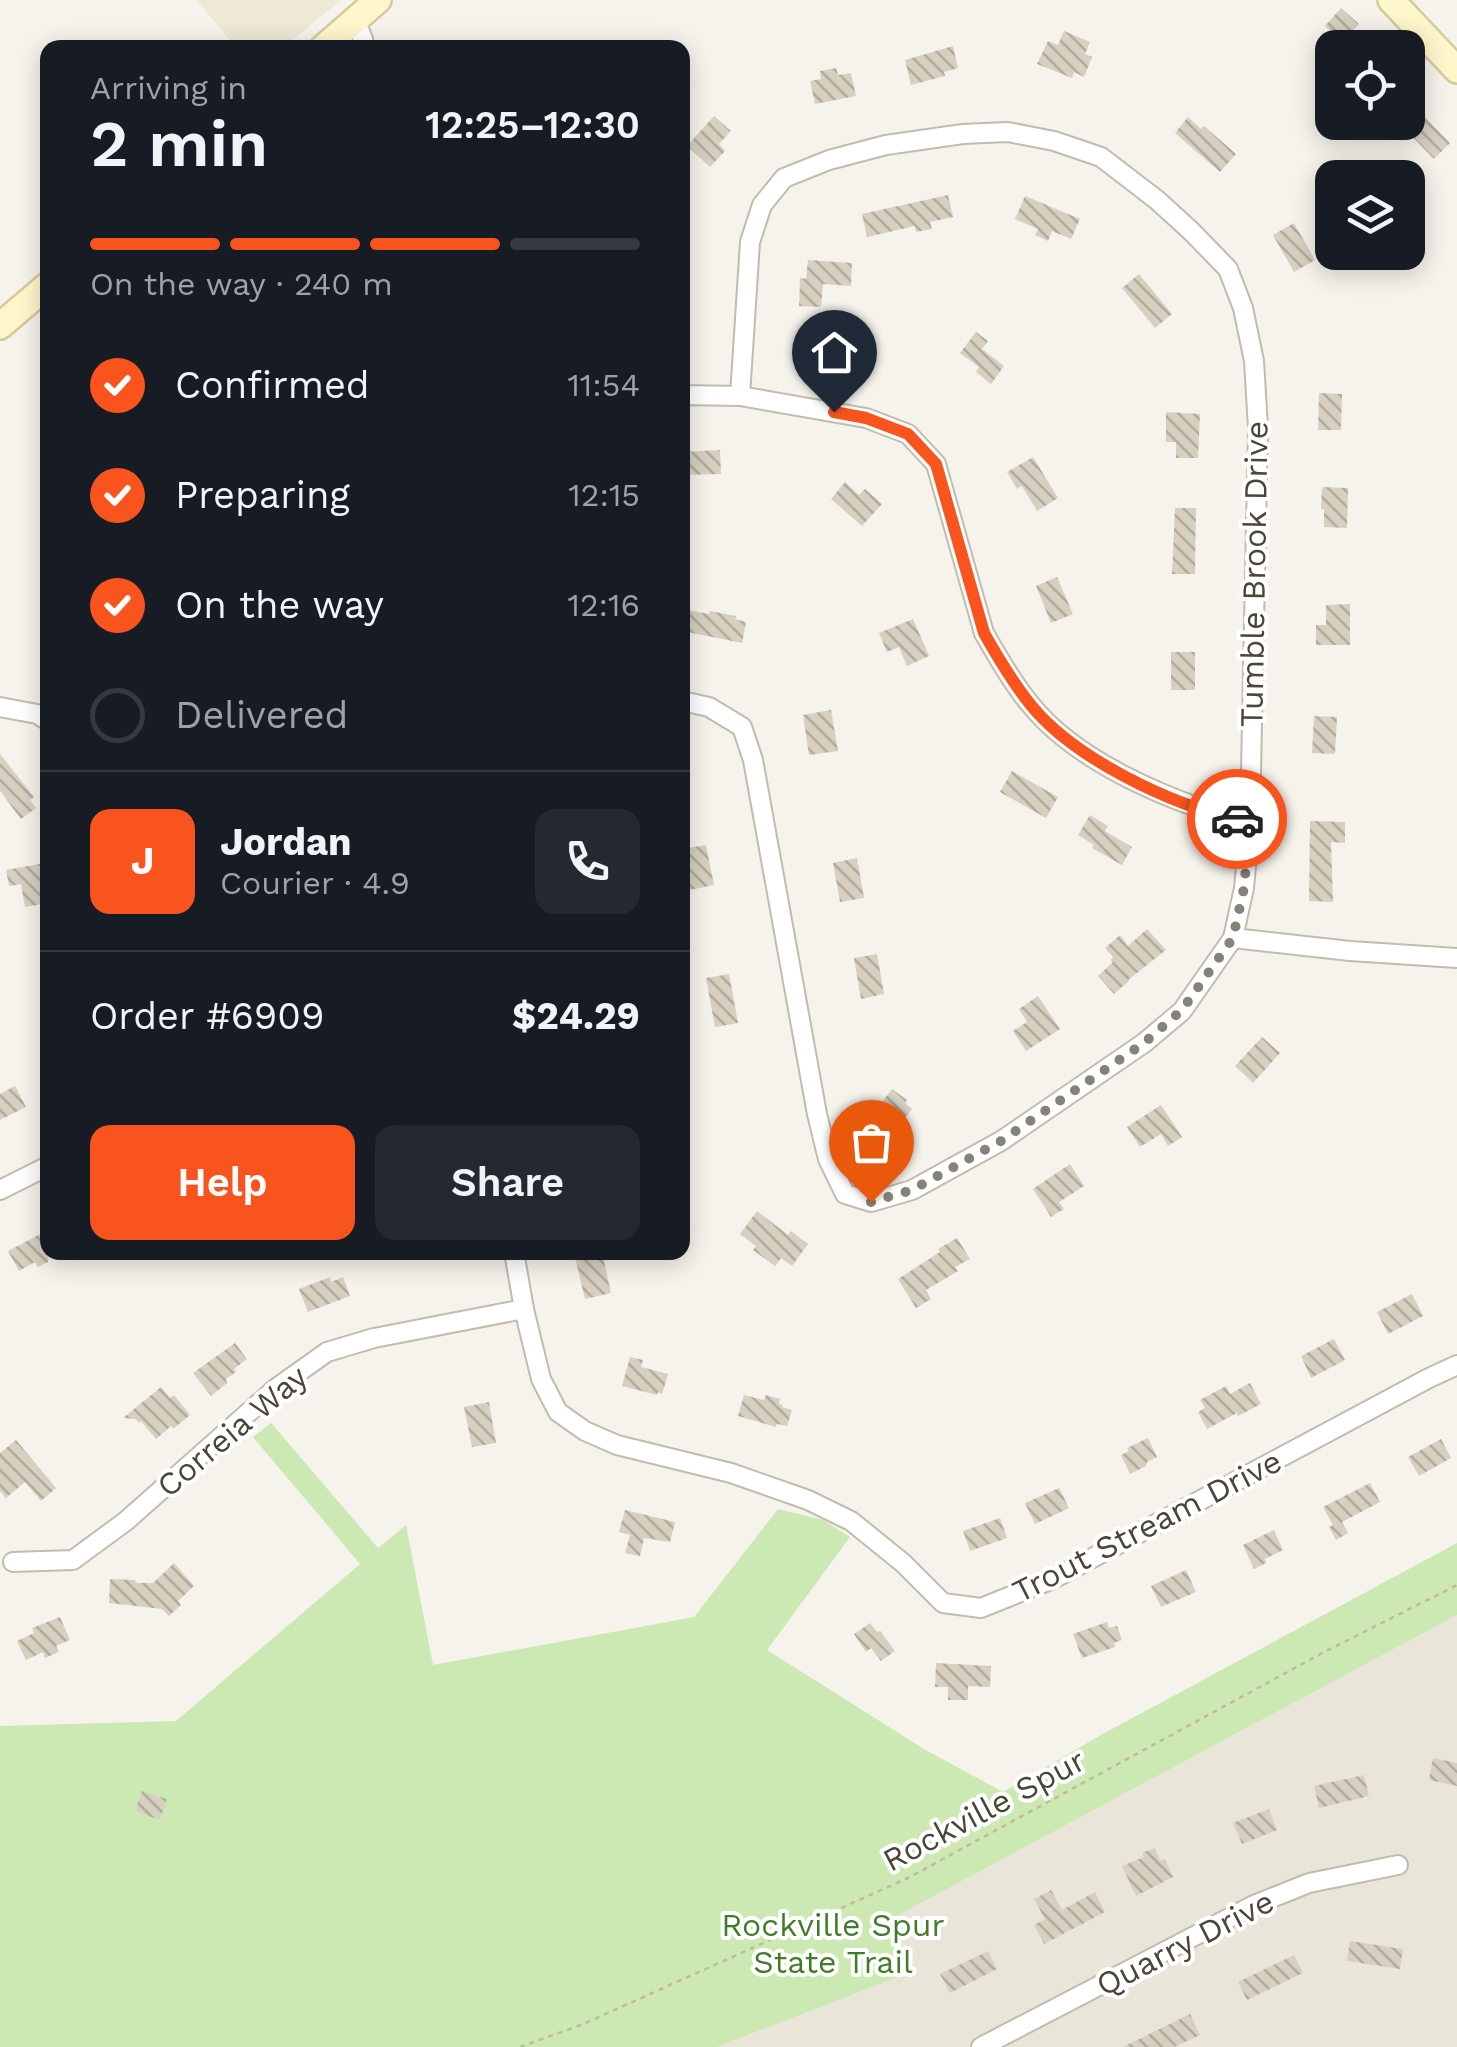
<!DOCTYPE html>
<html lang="en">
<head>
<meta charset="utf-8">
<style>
	body { margin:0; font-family:"Work Sans",sans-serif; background:#242831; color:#f1f3f6; height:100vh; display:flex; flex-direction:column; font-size:38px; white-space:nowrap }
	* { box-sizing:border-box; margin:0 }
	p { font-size:32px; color:#9ea1a6 }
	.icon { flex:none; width:55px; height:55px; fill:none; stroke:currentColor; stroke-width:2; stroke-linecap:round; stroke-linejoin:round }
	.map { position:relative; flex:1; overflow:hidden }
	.drawer { position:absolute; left:40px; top:40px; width:650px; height:1220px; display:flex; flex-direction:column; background:#171b24; border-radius:20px; box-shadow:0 5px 25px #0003 }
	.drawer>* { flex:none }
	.tools { position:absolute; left:1315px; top:30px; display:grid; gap:20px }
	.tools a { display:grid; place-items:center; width:110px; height:110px; border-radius:20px; background:#171b24; box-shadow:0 5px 25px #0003; font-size:50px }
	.pin { position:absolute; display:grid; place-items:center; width:85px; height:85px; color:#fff; margin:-102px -42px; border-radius:50% 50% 50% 0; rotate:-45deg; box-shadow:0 0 10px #0007 }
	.pin .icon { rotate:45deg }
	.courier { position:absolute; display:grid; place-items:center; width:100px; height:100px; margin:-50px; border:8px solid #f9541e; border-radius:50%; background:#fff; color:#222; box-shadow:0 2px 12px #0007 }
	.overview em { font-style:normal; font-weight:600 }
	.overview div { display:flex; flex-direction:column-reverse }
	.overview { display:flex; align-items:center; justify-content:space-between; height:170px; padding:0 50px }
	h1 { font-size:65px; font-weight:600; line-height:75px }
	.bar { display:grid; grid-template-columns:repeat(4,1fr); gap:15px 10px; align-content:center; height:120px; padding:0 50px }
	.bar i { height:12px; border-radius:8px; background:#363941 }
	.bar .on { background:#f9541e }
	.bar p { grid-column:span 4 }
	.line { display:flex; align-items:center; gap:25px; padding:0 50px; border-top:2px solid #363941 }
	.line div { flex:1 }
	.round { display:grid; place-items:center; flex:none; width:105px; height:105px; border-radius:20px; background:#242831 }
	ol { padding:0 50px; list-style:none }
	li { display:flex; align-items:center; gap:30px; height:110px }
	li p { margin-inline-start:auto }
	li .icon { padding:10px; border-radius:50%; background:#f9541e; color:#fff; stroke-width:4 }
	li:last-child { color:#9ea1a6 }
	li i { width:55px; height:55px; border:5px solid #363941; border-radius:50% }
	.primary-button { display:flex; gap:20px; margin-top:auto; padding:20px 50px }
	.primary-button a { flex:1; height:115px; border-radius:20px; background:#f9541e; color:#fff; font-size:40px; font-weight:600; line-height:115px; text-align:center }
	.primary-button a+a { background:#242831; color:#f1f3f6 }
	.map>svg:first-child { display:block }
	.residential { fill:#e9e6d9 }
	.education { fill:#eee9d5 }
	.park { fill:#cce9b4 }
	.building { fill:url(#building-back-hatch) }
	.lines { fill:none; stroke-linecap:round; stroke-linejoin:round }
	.street-casing { stroke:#c1bcad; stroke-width:22 }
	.secondary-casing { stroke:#d5cb9a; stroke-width:30 }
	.path { stroke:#c3b99e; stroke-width:2.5; stroke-dasharray:5 5; stroke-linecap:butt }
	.street { stroke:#fff; stroke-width:18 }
	.secondary { stroke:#fef7cc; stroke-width:25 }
	.done { stroke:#868277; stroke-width:10; stroke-dasharray:0 18 }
	.route { stroke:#f9541e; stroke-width:12 }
	.labels { text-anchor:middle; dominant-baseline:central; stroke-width:8; stroke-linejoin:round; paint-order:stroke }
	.street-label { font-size:32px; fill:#4a4538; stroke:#fff }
	.park-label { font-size:32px; fill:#427c2b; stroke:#fff }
</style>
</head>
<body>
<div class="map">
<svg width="1457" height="2047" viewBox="0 0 1457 2047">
	<defs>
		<pattern id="building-back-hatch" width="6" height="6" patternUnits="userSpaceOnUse" patternTransform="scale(2.5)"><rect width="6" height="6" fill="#d7d0c0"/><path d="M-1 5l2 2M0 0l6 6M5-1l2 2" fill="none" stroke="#b0ab9d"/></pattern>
	</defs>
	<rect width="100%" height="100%" fill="#f5f3eb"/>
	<polygon class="residential" points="1457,1615 1457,2047 717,2047 901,1976 888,1920"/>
	<polygon class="education" points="197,0 341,0 284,47 236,48"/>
	<polygon class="park" points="271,1423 378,1548 406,1525 433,1665 694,1617 778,1509 823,1520 850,1537 767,1650 924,1749 1003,1792 1101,1735 1457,1543 1457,1615 889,1920 901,1976 717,2047 0,2047 0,1726 176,1721 360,1564 253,1437"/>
	<g class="building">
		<polygon points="1341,8 1359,24 1342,42 1325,26"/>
		<polygon points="1064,31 1090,42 1085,54 1092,57 1084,77 1074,72 1072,78 1037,64 1048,41 1058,45"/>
		<polygon points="953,46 958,68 944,72 945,76 911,85 905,60"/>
		<polygon points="836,68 838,75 851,73 856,96 815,104 810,81 821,79 820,71"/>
		<polygon points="1408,100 1450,143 1434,159 1398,122 1408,122"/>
		<polygon points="714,116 731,131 719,144 725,151 710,167 687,146"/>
		<polygon points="1188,117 1201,129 1204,126 1236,154 1220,172 1175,133"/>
		<polygon points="948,195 953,217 930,222 932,229 916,232 915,226 867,237 862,214"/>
		<polygon points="1025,196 1080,219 1071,239 1052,231 1048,241 1035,235 1038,229 1015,219"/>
		<polygon points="1294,223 1315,260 1294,272 1273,235"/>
		<polygon points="808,260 852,263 851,286 823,284 821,307 799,306 800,278 806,279"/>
		<polygon points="1139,274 1172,314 1155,328 1122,288"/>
		<polygon points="976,332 988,341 982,349 1004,366 991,384 976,372 979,367 960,353"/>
		<polygon points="1319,393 1342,394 1341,430 1318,430"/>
		<polygon points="1166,412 1200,414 1198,458 1176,458 1176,442 1166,442"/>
		<polygon points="720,450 721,474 682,475 682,452"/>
		<polygon points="1033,457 1058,498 1037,511 1022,486 1017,489 1007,472"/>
		<polygon points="845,482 859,495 865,489 882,504 862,526 831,499"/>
		<polygon points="1322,487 1348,488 1347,528 1324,527 1324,509 1321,509"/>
		<polygon points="1175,508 1196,508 1195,574 1172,574"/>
		<polygon points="1057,577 1073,614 1051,623 1036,586"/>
		<polygon points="1350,604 1350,645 1316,645 1316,625 1326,625 1326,605"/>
		<polygon points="687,610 709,614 710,611 736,616 735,619 746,622 742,643 682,631"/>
		<polygon points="913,619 929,656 907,666 899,647 887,652 879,633"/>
		<rect x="1171" y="652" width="24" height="38"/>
		<polygon points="831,710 838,751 809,755 803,715"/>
		<polygon points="1314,716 1337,717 1335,754 1312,753"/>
		<polygon points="0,754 34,797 30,800 36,808 21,819 0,791"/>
		<polygon points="1012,771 1058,797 1046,818 1000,792"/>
		<polygon points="1090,815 1108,826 1105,831 1132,847 1122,865 1092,848 1094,845 1078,835"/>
		<polygon points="1310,821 1345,822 1345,843 1331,842 1333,902 1309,901"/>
		<polygon points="706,845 714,885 690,890 685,865 682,865 682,849"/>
		<polygon points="857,858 864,898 840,902 833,863"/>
		<polygon points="45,863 48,903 25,907 21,884 9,886 6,870"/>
		<polygon points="1147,929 1166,950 1128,980 1129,981 1114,994 1098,976 1113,962 1111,960 1113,957 1105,948 1120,935 1128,946"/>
		<polygon points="877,954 884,994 861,999 854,958"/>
		<polygon points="729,974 738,1023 715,1027 706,978"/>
		<polygon points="1038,996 1060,1029 1026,1051 1013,1031 1027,1022 1019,1009"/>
		<polygon points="1262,1037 1280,1053 1253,1083 1235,1066"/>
		<polygon points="15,1086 26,1107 0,1120 0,1094"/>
		<polygon points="892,1089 907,1100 905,1103 912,1109 898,1127 876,1110"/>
		<polygon points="1161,1105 1182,1137 1168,1146 1161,1134 1140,1147 1127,1127"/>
		<polygon points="1070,1164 1084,1186 1059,1202 1064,1209 1051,1217 1033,1189"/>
		<polygon points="757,1211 788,1235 791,1231 808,1244 792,1266 781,1258 775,1266 753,1250 756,1246 740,1234"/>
		<polygon points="48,1230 48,1262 38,1267 35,1262 19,1271 8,1251"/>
		<polygon points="957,1238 970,1259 955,1267 958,1271 926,1290 931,1299 916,1308 898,1279 940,1252 938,1249"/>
		<polygon points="594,1252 602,1252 611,1293 585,1299 575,1257"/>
		<polygon points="330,1277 331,1282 343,1277 350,1296 308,1312 299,1289"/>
		<polygon points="1412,1294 1423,1316 1388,1334 1377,1312"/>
		<polygon points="1334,1339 1345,1360 1311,1378 1301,1356"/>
		<polygon points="235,1343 247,1359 234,1369 236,1372 226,1379 227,1383 211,1396 193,1373"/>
		<polygon points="630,1357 643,1360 641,1367 668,1374 662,1394 658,1392 657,1395 622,1386"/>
		<polygon points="1250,1383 1261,1404 1238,1416 1237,1413 1207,1429 1198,1412 1205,1408 1200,1400 1226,1386 1230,1394"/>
		<polygon points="161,1387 170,1398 174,1395 190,1415 173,1429 171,1426 156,1439 141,1421 139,1423 136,1419 123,1418"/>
		<polygon points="744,1395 764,1400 766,1395 780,1399 779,1404 783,1405 782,1407 792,1410 787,1426 777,1424 776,1427 738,1416"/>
		<polygon points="489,1402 496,1443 472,1447 464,1407"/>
		<polygon points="1148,1438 1157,1457 1147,1462 1146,1466 1130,1474 1121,1455 1129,1451 1127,1448"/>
		<polygon points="1441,1439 1451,1458 1419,1476 1408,1457"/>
		<polygon points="16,1440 56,1488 41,1501 25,1482 6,1498 0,1491 0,1453"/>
		<polygon points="1370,1483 1380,1502 1342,1522 1348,1533 1336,1540 1329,1527 1333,1525 1323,1507"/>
		<polygon points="1059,1488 1069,1508 1035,1524 1025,1503"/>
		<polygon points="625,1510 675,1522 670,1542 644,1538 640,1556 625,1553 630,1535 619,1532"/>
		<polygon points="1000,1518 1007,1538 970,1551 963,1531"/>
		<polygon points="1274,1530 1283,1550 1265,1559 1266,1563 1254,1569 1243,1545"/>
		<polygon points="174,1563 194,1586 178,1601 181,1605 169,1616 162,1609 109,1603 110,1579 135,1580 136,1583 153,1583"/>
		<polygon points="1186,1570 1196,1592 1161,1607 1151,1586"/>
		<polygon points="60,1617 70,1640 56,1646 59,1652 45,1658 43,1652 26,1660 17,1641 34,1633 32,1628"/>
		<polygon points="1107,1622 1109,1628 1117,1626 1122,1640 1114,1643 1115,1647 1082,1658 1073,1634"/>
		<polygon points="870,1623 877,1632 880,1631 895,1651 881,1661 871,1648 866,1652 854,1634"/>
		<polygon points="936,1663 991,1666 990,1687 968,1686 968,1700 948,1700 948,1687 935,1687"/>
		<polygon points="1433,1758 1457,1763 1457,1786 1429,1780"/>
		<polygon points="1364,1775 1369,1796 1319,1808 1314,1786"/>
		<polygon points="142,1791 167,1799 160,1820 135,1811"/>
		<polygon points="1269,1809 1277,1830 1242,1844 1233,1823"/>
		<polygon points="1155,1848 1160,1861 1165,1859 1173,1877 1136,1896 1122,1866 1144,1857 1142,1853"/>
		<polygon points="1051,1890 1062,1910 1095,1892 1105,1912 1044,1944 1034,1925 1045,1919 1034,1899"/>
		<polygon points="1350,1941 1403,1949 1400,1969 1347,1961"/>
		<polygon points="988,1951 997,1969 950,1993 940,1974"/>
		<polygon points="1294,1955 1303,1973 1247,2000 1238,1982"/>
		<polygon points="1190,2014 1200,2035 1174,2047 1123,2047"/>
	</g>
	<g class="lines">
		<g class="street-casing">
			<g id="street">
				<polyline points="355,20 363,39 363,48"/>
				<path d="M682,395L740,396L866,418L908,434L936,464L984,633C997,656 1013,684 1030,704C1077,763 1178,806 1250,822"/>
				<polyline points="682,701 709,707 742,727 753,760 817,1114 828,1159 845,1194 871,1202 912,1190 1001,1141 1144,1043 1182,1011 1233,938 1244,888 1250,822 1258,428 1254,361 1243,308 1228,269 1191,231 1157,200 1101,157 1054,141 1008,132 963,134 886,145 829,160 784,178 762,205 750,242 740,396"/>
				<polyline points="0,707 37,714 48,721"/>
				<polyline points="1233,938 1350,951 1457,958"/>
				<polyline points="0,1190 48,1166"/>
				<polyline points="514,1252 524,1309 541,1379 558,1412 585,1431 617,1445 731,1473 808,1500 851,1521 903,1563 943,1603 981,1608 1053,1579 1429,1378 1457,1365"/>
				<polyline points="13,1562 73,1560 126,1521 275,1389 327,1352 374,1338 524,1309"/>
				<polyline points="981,2047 1254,1905 1309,1883 1398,1865"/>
			</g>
		</g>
		<g class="secondary-casing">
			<g id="secondary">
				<polyline points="1391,0 1457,70"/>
				<polyline points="323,48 378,0"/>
				<polyline points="0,326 48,285"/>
			</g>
		</g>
		<polyline class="path" points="520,2047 581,2025 908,1878 1326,1651 1457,1585"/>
		<use href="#street" class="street"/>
		<use href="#secondary" class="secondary"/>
	</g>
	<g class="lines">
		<polyline class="done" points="871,1202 912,1190 1001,1141 1144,1043 1182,1010 1233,938 1244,888 1250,822 1237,819"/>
		<path class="route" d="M834,412L866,418L908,434L936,464L984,633C997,656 1014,684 1030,704C1073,758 1171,805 1237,819"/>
	</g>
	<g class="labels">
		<g class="street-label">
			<text transform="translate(1254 574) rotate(-89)">Tumble Brook Drive</text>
			<text transform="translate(232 1431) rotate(-40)">Correia Way</text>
			<text transform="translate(1147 1526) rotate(-27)">Trout Stream Drive</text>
			<text transform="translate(984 1810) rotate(-28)">Rockville Spur</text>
			<text transform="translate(1185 1943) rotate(-27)">Quarry Drive</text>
		</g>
		<g class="park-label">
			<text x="833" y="1925">Rockville Spur<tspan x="833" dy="37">State Trail</tspan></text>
		</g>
	</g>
</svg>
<div class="tools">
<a><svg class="icon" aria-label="locate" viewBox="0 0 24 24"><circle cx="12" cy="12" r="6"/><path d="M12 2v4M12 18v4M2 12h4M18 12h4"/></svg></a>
<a><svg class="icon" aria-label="layers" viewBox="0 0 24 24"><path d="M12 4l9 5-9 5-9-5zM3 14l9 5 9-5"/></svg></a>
</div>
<div class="pin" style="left:871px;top:1202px;background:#ea580c"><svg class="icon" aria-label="bag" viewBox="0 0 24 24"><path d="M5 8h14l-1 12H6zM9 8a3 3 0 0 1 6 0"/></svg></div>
<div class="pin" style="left:834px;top:412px;background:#1f2937"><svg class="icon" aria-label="home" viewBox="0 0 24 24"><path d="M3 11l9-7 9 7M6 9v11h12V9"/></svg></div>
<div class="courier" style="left:1237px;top:819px"><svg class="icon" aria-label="car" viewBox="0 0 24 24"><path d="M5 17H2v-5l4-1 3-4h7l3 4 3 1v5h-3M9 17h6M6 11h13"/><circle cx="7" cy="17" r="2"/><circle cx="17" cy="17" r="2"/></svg></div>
<section class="drawer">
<div class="overview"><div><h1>2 min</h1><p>Arriving in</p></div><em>12:25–12:30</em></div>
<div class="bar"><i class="on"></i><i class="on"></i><i class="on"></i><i></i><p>On the way · 240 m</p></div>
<ol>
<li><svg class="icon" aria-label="check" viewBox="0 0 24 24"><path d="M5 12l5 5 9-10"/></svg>Confirmed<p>11:54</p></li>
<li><svg class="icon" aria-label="check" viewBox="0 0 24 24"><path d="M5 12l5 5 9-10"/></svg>Preparing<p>12:15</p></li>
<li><svg class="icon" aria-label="check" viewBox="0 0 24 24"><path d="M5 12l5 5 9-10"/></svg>On the way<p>12:16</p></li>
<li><i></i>Delivered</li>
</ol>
<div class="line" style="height:180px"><b class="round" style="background:#f9541e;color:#fff">J</b><div><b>Jordan</b><p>Courier · 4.9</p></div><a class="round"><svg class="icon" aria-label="phone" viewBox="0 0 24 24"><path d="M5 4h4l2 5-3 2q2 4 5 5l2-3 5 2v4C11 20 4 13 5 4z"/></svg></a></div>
<div class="line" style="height:130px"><div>Order #6909</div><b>$24.29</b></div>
<div class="primary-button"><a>Help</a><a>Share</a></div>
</section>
</div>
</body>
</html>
